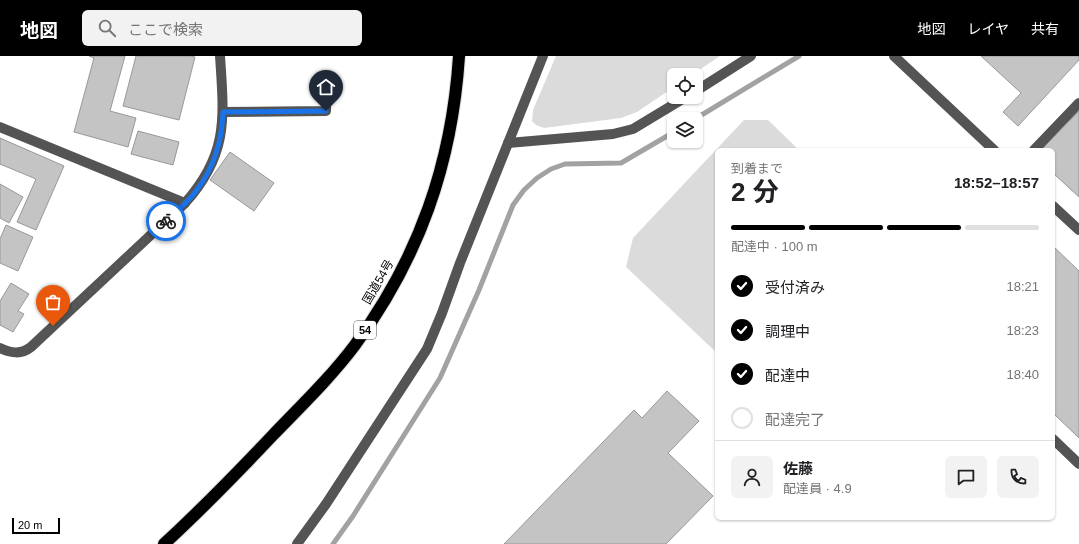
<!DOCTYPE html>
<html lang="ja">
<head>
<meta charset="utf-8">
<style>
	body { margin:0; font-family:Arial,"Noto Sans JP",sans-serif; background:#f2f2f2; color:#202124; height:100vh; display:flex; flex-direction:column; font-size:15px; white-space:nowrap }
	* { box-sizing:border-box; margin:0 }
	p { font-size:13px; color:#757577 }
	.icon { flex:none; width:22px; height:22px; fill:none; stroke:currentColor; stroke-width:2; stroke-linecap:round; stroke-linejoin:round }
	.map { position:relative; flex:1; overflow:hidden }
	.panel { position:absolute; left:715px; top:92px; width:340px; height:372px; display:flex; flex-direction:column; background:#fff; border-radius:6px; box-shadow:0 1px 3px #0004 }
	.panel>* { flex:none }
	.controls { position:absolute; left:667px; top:12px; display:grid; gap:8px }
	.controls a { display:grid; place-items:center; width:36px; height:36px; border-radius:6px; background:#fff; box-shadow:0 1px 3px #0004; font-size:20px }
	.scale { position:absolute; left:12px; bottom:10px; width:48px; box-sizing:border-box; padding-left:4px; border:2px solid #000; border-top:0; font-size:11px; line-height:14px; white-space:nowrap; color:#000; -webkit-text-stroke:3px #fff; paint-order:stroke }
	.pin { position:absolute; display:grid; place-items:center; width:34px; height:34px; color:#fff; margin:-41px -17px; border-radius:50% 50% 50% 0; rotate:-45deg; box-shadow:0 0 4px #0007 }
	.pin .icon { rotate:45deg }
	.courier { position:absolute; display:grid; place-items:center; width:40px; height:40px; margin:-20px; border:3px solid #1a73e8; border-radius:50%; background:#fff; color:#222; box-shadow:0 1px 5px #0007 }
	.overview em { font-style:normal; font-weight:700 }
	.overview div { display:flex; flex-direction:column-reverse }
	.overview { display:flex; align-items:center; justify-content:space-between; height:68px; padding:0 16px }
	h1 { font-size:26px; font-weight:700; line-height:30px }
	.bar { display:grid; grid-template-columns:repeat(4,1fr); gap:6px 4px; align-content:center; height:48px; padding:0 16px }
	.bar i { height:5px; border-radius:3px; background:#e0e0e0 }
	.bar .selected { background:#000 }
	.bar p { grid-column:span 4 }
	.line { display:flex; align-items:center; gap:10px; padding:0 16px; border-top:1px solid #e0e0e0 }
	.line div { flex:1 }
	.round { display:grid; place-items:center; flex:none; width:42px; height:42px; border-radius:6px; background:#f2f2f2 }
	ol { padding:0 16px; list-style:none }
	li { display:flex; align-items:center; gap:12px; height:44px }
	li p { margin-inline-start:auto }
	li .icon { padding:4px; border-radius:50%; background:#000; color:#fff; stroke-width:4 }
	li:last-child { color:#757577 }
	li i { width:22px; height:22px; border:2px solid #e0e0e0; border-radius:50% }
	header { display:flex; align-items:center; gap:24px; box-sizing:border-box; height:56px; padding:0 20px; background:#000; color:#fff }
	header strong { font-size:19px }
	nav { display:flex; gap:22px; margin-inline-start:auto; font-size:14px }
	.search { width:280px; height:36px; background:#f2f2f2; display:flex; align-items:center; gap:10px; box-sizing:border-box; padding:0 14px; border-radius:6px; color:#757577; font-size:15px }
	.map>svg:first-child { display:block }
	.green { fill:#dbdbdb }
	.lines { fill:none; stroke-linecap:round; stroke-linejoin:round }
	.stream { stroke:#a2a2a2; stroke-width:5 }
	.building { fill:#c4c4c4; stroke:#989898 }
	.highway-casing { stroke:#dbdbdb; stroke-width:14 }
	.minor { stroke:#545454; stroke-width:10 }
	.highway { stroke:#000; stroke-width:12 }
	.done { stroke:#595959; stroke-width:4; stroke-dasharray:0 7.2 }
	.route { stroke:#1a73e8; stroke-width:5 }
	.labels { text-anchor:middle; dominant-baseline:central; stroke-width:3; stroke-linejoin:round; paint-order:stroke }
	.shield { fill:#fff; stroke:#4c4c4c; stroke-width:1 }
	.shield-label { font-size:11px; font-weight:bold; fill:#000 }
	.street-label { font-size:12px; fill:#000; stroke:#fff }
</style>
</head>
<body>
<header>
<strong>地図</strong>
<div class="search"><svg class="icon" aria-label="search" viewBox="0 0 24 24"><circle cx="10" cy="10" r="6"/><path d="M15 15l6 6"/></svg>ここで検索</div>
<nav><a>地図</a><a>レイヤ</a><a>共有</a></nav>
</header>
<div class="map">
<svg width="1079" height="488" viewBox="0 0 1079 488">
	<rect width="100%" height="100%" fill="#fff"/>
	<g class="green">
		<polygon points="556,0 720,0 692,19 674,19 674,31 637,56 621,62 544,72 536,69 532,65 533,54"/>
		<polygon points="744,64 768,64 799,94 717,94 717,297 626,211 633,182"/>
	</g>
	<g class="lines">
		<g class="stream">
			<polyline points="695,63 799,0"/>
			<polyline points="333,488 353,460 440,322 479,234 513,149 524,134 537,122 551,113 565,108 621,107 674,76"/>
		</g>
	</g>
	<g class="building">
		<polygon points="89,0 125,0 110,55 136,62 128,91 74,76 94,2"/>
		<polygon points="136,0 190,0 195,1 179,64 123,50"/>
		<polygon points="981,0 1079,0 1079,4 1018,70 1003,56 1021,37"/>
		<polygon points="1079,55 1079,141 1053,117 1053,94 1043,94 1042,93"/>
		<polygon points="138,75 179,86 173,109 131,98"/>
		<polygon points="0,82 64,110 36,174 17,166 36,123 0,108"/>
		<polygon points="230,96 274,127 254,155 210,124"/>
		<polygon points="0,128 23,141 9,167 0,162"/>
		<polygon points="6,169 33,181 18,215 0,207 0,183"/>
		<polygon points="1053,190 1079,215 1079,382 1053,357"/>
		<polygon points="11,227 29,238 18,255 24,258 13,276 0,269 0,245"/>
		<polygon points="667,335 699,365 668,397 713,440 666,488 504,488 634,354 642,362"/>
	</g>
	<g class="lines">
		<g class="highway-casing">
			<path id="highway" d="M164,488C202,453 238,416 273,379C301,350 331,321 355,289C419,202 452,108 459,0"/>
		</g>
		<g class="minor">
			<polyline points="894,0 994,94"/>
			<polyline points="696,35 751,0"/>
			<polyline points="223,56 326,55 326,31"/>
			<polyline points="0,71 185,147"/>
			<polyline points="508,87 613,78 633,73 686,41"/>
			<polyline points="1034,94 1079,47"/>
			<polyline points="1053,150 1079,174"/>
			<path d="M0,292C11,297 21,299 31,291L185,147C229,98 224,61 220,0"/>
			<polyline points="1053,383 1079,408"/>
			<polyline points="297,488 326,448 427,293 442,257 460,207 543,0"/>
		</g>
		<use href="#highway" class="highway"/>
	</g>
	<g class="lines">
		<polyline class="done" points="53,270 166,165"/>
		<path class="route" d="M166,165C176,156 188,146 196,135C214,112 222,84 223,56L326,55"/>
	</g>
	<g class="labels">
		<rect class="shield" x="354" y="265" width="22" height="18" rx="3"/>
		<g class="shield-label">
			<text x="365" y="274">54</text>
		</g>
		<g class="street-label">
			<text transform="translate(378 226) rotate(-60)">国道54号</text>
		</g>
	</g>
</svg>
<div class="controls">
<a><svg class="icon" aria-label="locate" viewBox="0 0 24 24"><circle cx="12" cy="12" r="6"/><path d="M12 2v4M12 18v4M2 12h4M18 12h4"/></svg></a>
<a><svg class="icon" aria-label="layers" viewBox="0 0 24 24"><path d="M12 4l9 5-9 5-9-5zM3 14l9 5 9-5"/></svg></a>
</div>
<div class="scale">20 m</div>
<div class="pin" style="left:53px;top:270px;background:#ea580c"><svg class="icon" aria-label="bag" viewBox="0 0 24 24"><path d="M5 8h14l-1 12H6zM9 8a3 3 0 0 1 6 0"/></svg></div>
<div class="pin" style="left:326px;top:55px;background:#1f2937"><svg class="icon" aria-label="home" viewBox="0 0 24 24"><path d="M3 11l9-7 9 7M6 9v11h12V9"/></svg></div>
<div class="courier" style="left:166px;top:165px"><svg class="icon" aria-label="bike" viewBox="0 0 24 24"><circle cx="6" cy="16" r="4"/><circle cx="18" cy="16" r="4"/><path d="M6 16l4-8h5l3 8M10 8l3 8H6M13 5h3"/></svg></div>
<section class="panel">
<div class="overview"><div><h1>2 分</h1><p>到着まで</p></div><em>18:52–18:57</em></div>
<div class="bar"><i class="selected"></i><i class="selected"></i><i class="selected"></i><i></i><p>配達中 · 100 m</p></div>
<ol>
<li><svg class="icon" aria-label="check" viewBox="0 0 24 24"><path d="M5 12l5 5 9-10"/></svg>受付済み<p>18:21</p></li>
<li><svg class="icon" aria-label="check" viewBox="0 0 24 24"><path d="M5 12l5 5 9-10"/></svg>調理中<p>18:23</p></li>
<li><svg class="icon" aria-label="check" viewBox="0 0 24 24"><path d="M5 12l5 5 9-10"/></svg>配達中<p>18:40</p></li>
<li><i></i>配達完了</li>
</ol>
<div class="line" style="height:72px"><a class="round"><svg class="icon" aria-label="person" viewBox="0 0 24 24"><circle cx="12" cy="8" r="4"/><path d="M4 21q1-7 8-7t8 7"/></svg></a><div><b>佐藤</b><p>配達員 · 4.9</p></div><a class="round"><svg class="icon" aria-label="chat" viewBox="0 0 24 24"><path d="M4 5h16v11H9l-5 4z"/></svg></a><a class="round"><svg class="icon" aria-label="phone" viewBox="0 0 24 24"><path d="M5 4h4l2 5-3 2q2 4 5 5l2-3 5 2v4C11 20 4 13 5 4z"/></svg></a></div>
</section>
</div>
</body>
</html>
